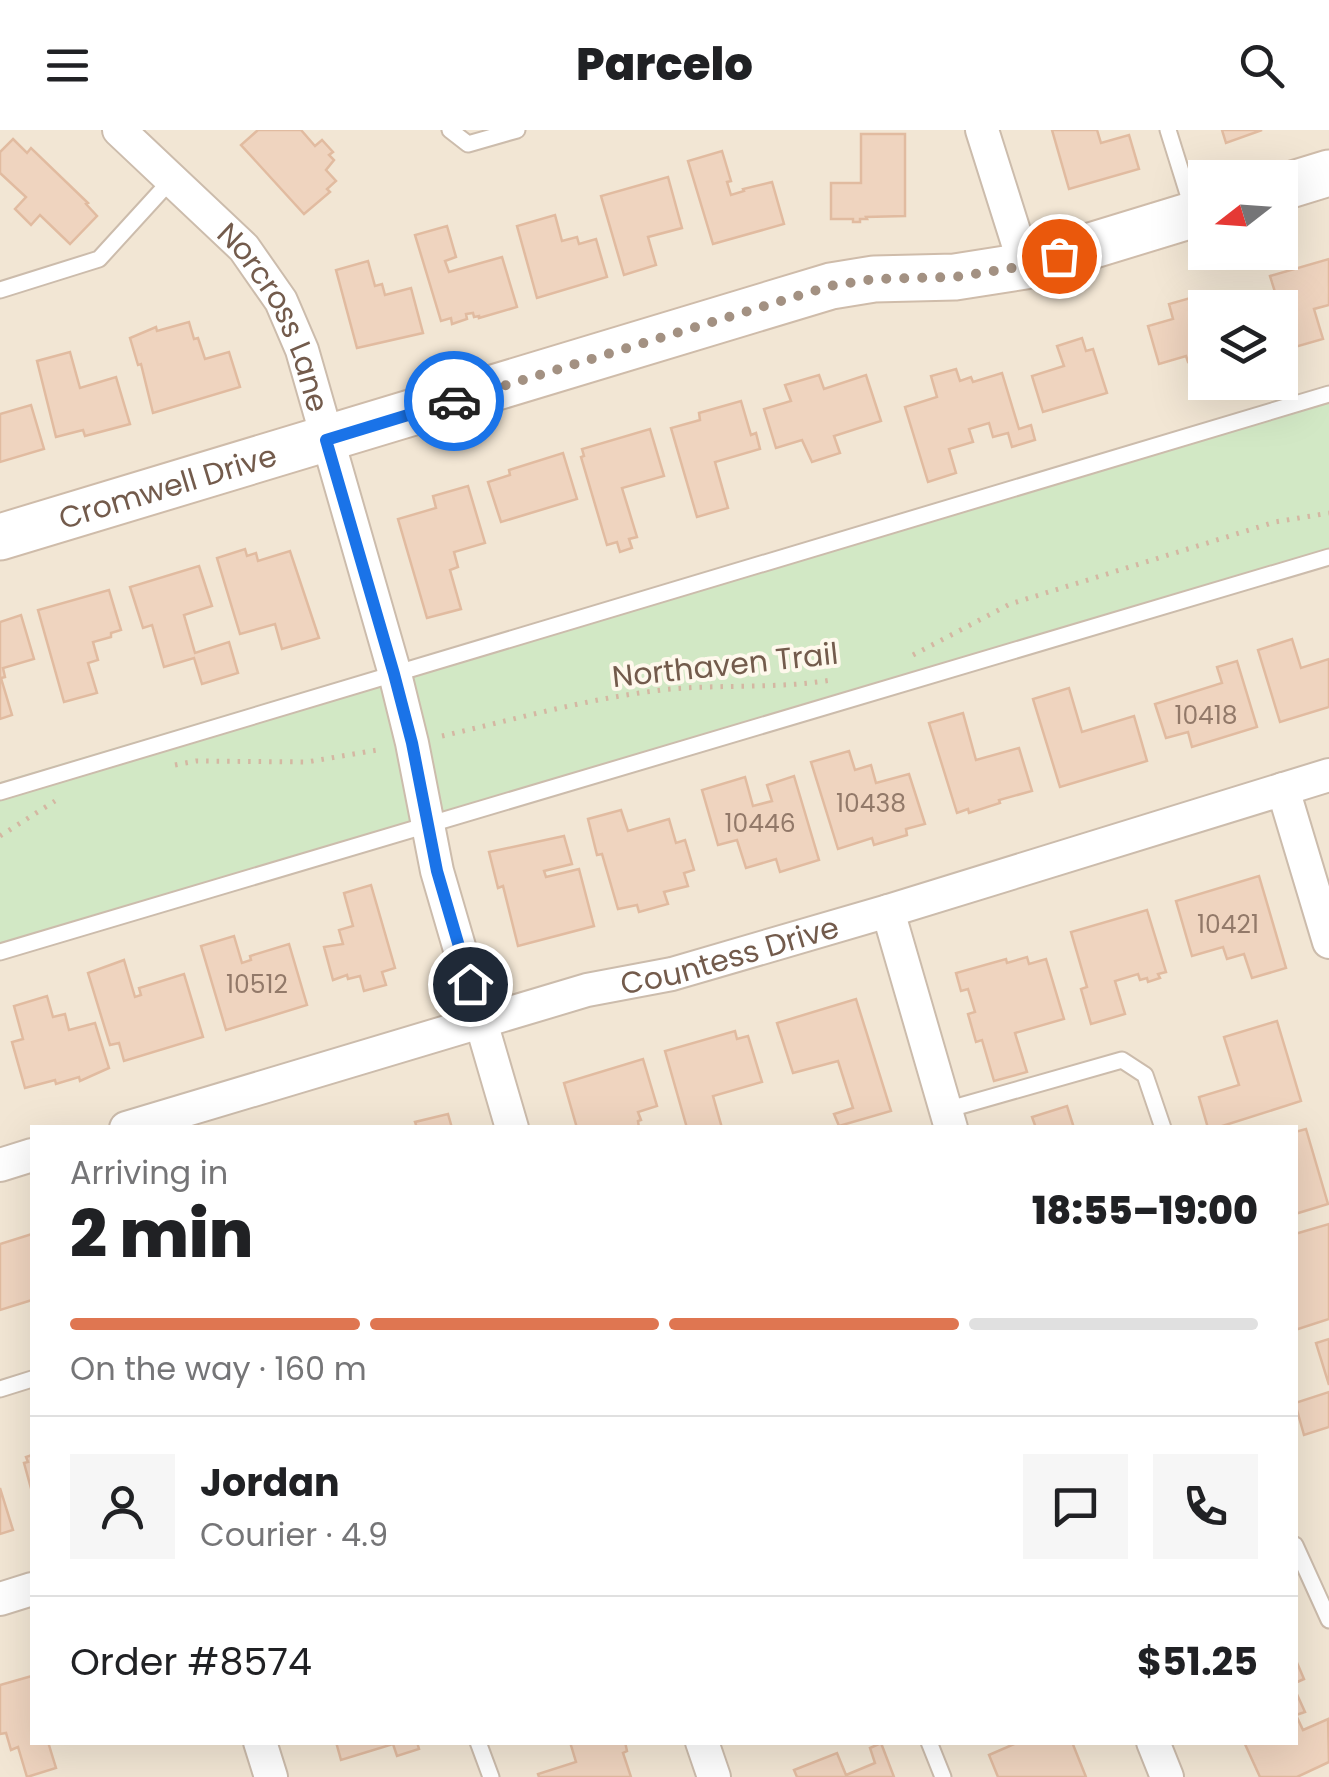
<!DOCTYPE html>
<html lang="en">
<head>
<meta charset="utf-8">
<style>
	body { margin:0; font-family:Poppins,sans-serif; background:#f6f6f6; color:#202124; height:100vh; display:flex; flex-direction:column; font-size:38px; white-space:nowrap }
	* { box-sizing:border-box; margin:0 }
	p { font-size:32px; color:#757577 }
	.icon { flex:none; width:55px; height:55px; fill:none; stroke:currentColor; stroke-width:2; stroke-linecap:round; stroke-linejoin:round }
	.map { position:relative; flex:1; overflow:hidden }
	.panel { position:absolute; left:30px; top:995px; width:1268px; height:620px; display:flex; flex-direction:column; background:#fff; border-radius:0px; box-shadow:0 10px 40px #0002 }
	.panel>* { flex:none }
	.needle { width:65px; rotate:253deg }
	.controls { position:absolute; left:1188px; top:30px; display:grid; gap:20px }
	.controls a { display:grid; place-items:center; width:110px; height:110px; border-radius:0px; background:#fff; box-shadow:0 10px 40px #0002; font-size:50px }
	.pin { position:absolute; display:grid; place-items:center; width:85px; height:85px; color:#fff; margin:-42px; border:5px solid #fff; border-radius:50%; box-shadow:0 2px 10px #0007 }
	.courier { position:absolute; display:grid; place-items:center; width:100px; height:100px; margin:-50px; border:8px solid #1a73e8; border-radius:50%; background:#fff; color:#222; box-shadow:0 2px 12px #0007 }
	.head em { font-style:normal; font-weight:800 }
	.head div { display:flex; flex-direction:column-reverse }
	.head { display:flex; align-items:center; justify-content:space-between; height:170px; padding:0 40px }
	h1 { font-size:65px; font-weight:800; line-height:75px }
	.bar { display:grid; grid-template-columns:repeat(4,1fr); gap:15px 10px; align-content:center; height:120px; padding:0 40px }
	.bar i { height:12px; border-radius:8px; background:#e0e0e0 }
	.bar .current { background:#df7651 }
	.bar p { grid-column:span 4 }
	.line { display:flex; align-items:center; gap:25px; padding:0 40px; border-top:2px solid #e0e0e0 }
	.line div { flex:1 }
	.round { display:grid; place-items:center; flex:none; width:105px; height:105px; border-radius:0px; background:#f6f6f6 }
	header { display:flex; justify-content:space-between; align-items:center; height:130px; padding:0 40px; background:#fff; font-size:45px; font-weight:800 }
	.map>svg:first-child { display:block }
	.residential { fill:#f2e6d4; fill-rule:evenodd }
	.green { fill:#d2e8c5 }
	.building { fill:#efd4bf; stroke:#e1bba0; stroke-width:2.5 }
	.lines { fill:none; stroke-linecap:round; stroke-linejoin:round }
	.lane-casing { stroke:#ccbcac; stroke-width:19 }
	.street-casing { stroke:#ccbcac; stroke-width:36 }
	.secondary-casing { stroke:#cfbcaa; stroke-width:49 }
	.path { stroke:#d4b7a2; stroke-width:5; stroke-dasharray:2.5 8; stroke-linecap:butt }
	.lane { stroke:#fff; stroke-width:15 }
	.street { stroke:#fff; stroke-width:32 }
	.secondary { stroke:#fff; stroke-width:45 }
	.done { stroke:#a39182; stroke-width:10; stroke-dasharray:0 18 }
	.route { stroke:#1a73e8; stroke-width:12 }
	.labels { text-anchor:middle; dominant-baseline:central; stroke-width:8; stroke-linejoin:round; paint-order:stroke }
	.number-label { font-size:25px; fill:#927969 }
	.street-label { font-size:30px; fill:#735b4c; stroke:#fef8ec }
</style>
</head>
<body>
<header><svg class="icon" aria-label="menu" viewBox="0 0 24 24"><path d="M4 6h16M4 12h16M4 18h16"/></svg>Parcelo<svg class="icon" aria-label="search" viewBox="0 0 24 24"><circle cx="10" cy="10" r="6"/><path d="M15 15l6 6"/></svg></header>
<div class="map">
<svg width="1329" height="1647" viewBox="0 0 1329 1647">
	<rect width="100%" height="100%" fill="#fbf4e6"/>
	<g class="residential">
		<path d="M0,0H1329V256L0,652ZM1205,48H1280V122H1205ZM1205,178H1280V252H1205Z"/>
		<path d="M1329,425V1647H0V821ZM32,998H1295V1612H32Z"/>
	</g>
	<polygon class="green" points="1329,256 1329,425 0,821 0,652"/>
	<g class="building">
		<polygon points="258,0 301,0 315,16 322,10 333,22 329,25 334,30 326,40 336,51 327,59 330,62 304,84 241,15"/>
		<polygon points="1052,0 1097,0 1101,13 1129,5 1139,39 1069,59"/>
		<polygon points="1222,0 1262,0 1226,13"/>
		<polygon points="861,4 905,4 905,86 866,87 867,89 860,89 860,92 853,92 853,89 831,89 831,53 861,53"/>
		<polygon points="13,9 27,23 31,18 88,73 86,74 97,86 70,114 40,85 31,95 15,79 26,67 0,43 0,22"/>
		<polygon points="722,21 731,51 727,52 731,65 744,61 743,59 772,52 784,94 713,114 688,31"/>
		<polygon points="668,47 682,98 648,107 656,135 624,145 601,66"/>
		<polygon points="555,85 562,111 577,107 579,114 596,109 607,147 537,168 517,96"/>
		<polygon points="447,96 456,127 445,131 449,142 502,127 517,177 479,188 479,186 474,187 473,183 466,184 467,189 452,194 451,188 441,191 415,105"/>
		<polygon points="1329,129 1329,175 1314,179 1323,209 1288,219 1280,190 1280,178 1270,146"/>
		<polygon points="368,131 375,156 382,154 385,165 411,158 423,203 357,218 336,140"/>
		<polygon points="1201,165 1205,178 1205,234 1202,235 1200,228 1188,232 1186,226 1159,234 1148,196 1173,189 1169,174"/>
		<polygon points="1248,166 1251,178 1208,178"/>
		<polygon points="189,192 194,209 198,208 205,229 229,222 240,257 153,283 141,234 138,235 130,208 156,197 157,201"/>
		<polygon points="1082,208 1086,221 1093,219 1107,263 1043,282 1032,246 1064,236 1057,216"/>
		<polygon points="70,222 80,258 116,247 130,294 85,306 83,300 56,307 37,231"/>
		<polygon points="956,239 960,251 971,247 973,252 1002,243 1019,299 1031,295 1035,310 1012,317 1008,303 993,307 989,293 969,299 973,312 949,319 956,343 928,352 905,277 937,267 931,246"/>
		<polygon points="819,245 824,259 866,245 881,291 834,306 840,323 812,332 802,310 776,318 764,279 791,271 785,255"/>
		<polygon points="741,271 751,305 756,303 760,319 715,332 728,378 697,387 671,298 700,290 699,283"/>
		<polygon points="31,275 44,319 0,332 0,284"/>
		<polygon points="650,299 664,346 622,358 637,407 629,409 632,418 620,422 617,412 607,415 581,327 584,326 582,319"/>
		<polygon points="563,323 577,369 501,392 488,352 510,345 509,340"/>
		<polygon points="468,356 485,413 454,422 458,437 450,440 461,479 427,488 398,389 436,378 433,366"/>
		<polygon points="245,419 247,426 256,423 258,431 290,421 319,508 282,519 275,494 240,504 217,428"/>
		<polygon points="199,436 212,476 184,485 195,523 229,512 238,543 202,554 194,528 164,537 152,495 143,498 130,457"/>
		<polygon points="109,460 121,500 111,503 111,507 93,512 98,530 88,533 97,563 64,572 38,480"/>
		<polygon points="21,485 34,529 3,538 5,547 1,548 12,585 0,589 0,492"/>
		<polygon points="1292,509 1301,538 1329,529 1329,577 1280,592 1258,520"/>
		<polygon points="1237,531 1257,597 1192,617 1188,602 1166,608 1155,574 1222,553 1217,537"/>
		<polygon points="1069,558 1082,602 1134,586 1147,631 1060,657 1033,569"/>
		<polygon points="963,583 976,630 1019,618 1032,661 999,670 1000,673 969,683 968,679 957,683 929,593"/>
		<polygon points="849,621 855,640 871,635 876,653 909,644 925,694 906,699 907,705 874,715 872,708 838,719 811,632"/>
		<polygon points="794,646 819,730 780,742 776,729 746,738 737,710 718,715 702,660 745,647 753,676 772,671 767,655"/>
		<polygon points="621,680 628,701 669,689 676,713 685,710 694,740 684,743 688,756 664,762 668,774 639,782 637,775 618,779 602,724 597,725 588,689"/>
		<polygon points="564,706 572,734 544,741 546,747 579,739 594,796 518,816 503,756 498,758 489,722"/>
		<polygon points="1259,746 1286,838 1252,848 1244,824 1227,829 1223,817 1192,826 1176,771"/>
		<polygon points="371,755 395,838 382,842 386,855 364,861 360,846 348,849 347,845 333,850 324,817 343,814 339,800 353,796 344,763"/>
		<polygon points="1147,780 1166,842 1158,844 1160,848 1148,852 1147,848 1140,850 1138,844 1115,851 1125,884 1091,894 1081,859 1087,857 1071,802"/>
		<polygon points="234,806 242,833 251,830 250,826 289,814 307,875 226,900 201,816"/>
		<polygon points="1027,827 1029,834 1046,829 1064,889 1015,903 1027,942 994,951 982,910 976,912 968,884 975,882 968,859 961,861 956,843 1006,829 1007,833"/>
		<polygon points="124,830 135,867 141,865 139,858 184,844 203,907 124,931 119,913 110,915 88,843"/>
		<polygon points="47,866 53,887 65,884 69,900 95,893 109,938 80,951 79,947 56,954 55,950 25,958 12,912 23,909 14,876"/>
		<polygon points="856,869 891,981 839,996 834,984 853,978 838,931 793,943 777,893"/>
		<polygon points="1277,891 1301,971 1216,998 1208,998 1199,967 1239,955 1224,907"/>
		<polygon points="735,901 737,909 748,906 762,952 713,966 722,998 687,998 665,921"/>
		<polygon points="643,929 657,976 638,982 641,990 638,991 639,998 577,998 564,953"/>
		<polygon points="1067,976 1074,998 1036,998 1032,987"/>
		<polygon points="448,984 452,998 417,998 415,992"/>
		<polygon points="1306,999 1328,1074 1295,1084 1295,1002"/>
		<polygon points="1329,1094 1329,1189 1295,1200 1295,1104"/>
		<polygon points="32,1104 32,1170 0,1180 0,1114"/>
		<polygon points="1329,1209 1329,1255 1316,1213"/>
		<polygon points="1329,1262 1329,1297 1304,1305 1295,1273"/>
		<polygon points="32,1325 32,1362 24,1333 28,1332 26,1327"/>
		<polygon points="0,1358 13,1400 0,1404"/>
		<polygon points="1295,1528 1304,1549 1295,1553"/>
		<polygon points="32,1546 32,1612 48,1612 56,1638 27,1647 18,1617 11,1620 6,1603 0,1604 0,1555"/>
		<polygon points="1295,1560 1305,1582 1296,1585 1303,1600 1328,1589 1329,1632 1297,1647 1260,1647 1244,1612 1295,1612"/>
		<polygon points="336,1612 417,1612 419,1619 397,1626 393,1614 341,1630"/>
		<polygon points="570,1612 625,1612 627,1621 623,1623 631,1647 539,1647 538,1644 576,1632"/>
		<polygon points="1019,1612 1072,1612 1086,1647 998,1647 989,1625"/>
		<polygon points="881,1613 894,1647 797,1647 794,1640 837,1623 846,1645 875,1633 870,1618"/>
	</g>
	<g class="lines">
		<g class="lane-casing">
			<g id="lane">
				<polyline points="450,0 468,14 517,0"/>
				<polyline points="1168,0 1193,80"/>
				<polyline points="0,160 99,129 172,49"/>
				<polyline points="0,662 1329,264"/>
				<polyline points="0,822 1329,427"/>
				<polyline points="946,980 1122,930 1145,945 1163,998"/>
				<polyline points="0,1259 32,1249"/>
				<polyline points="1295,1415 1329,1490"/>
				<polyline points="478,1612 491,1647"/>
				<polyline points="929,1612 943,1647"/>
			</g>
		</g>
		<g class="street-casing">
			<g id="street">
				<path id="s1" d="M119,0L244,118L281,171L302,220L395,544L412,613L437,741L512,998"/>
				<polyline points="982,0 1025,136"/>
				<polyline points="1283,659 1329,812"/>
				<polyline points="888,781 951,998"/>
				<path id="s2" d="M126,998L587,860L672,844L888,781L1329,645"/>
				<polyline points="0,1035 32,1025"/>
				<polyline points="0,1469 32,1459"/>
				<polyline points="260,1612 271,1647"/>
				<polyline points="702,1612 714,1647"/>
				<polyline points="1153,1612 1167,1647"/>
			</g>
		</g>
		<g class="secondary-casing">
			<g id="secondary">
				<polyline points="1280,58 1329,43"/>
				<path id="s3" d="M0,407L831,156L874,149L955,147L1025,136L1205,81"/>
			</g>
		</g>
		<g class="path">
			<polyline points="913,525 1010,474 1275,392 1329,383"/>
			<path d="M442,606C512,590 582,570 654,561C712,553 772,560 831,550"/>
			<polyline points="175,635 196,631 307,632 383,619"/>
			<polyline points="0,706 55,671"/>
		</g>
		<use href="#lane" class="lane"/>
		<use href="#street" class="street"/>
		<use href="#secondary" class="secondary"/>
	</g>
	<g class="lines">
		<polyline class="done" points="454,271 830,156 874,149 955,147 1025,136 1059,126"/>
		<polyline class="route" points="454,271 326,310 394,544 412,613 437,741 470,854"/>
	</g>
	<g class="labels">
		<g class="number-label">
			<text x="1206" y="585">10418</text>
			<text x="871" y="673">10438</text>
			<text x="760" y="693">10446</text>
			<text x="1228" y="794">10421</text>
			<text x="257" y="854">10512</text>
		</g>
		<g class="street-label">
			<text stroke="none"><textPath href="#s1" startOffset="248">Norcross Lane</textPath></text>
			<text stroke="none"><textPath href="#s3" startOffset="175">Cromwell Drive</textPath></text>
			<text transform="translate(725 535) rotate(-6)">Northaven Trail</text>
			<text stroke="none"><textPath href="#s2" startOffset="628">Countess Drive</textPath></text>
		</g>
	</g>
</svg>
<div class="controls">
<a><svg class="needle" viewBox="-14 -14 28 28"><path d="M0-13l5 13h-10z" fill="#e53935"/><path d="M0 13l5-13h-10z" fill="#757577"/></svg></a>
<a><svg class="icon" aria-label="layers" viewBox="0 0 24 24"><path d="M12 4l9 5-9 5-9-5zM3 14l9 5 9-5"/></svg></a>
</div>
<div class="pin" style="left:1059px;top:126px;background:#ea580c"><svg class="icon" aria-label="bag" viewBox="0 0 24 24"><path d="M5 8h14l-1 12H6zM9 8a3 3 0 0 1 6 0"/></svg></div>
<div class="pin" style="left:470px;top:854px;background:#1f2937"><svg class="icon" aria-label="home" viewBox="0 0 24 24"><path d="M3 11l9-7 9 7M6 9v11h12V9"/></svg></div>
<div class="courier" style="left:454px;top:271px"><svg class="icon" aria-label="car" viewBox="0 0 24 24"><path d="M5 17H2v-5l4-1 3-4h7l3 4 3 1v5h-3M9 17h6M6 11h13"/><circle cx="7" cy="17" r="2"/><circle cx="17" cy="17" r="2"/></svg></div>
<section class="panel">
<div class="head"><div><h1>2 min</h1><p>Arriving in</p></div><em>18:55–19:00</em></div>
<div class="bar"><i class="current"></i><i class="current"></i><i class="current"></i><i></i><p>On the way · 160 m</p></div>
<div class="line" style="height:180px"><a class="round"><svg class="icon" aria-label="person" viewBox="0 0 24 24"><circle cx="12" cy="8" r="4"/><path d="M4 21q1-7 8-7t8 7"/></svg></a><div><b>Jordan</b><p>Courier · 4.9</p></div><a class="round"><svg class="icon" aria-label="chat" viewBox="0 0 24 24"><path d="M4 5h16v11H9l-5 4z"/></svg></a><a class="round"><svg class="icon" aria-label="phone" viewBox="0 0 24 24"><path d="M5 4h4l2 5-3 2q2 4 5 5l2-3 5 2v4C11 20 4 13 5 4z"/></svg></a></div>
<div class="line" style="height:130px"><div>Order #8574</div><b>$51.25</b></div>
</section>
</div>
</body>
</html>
